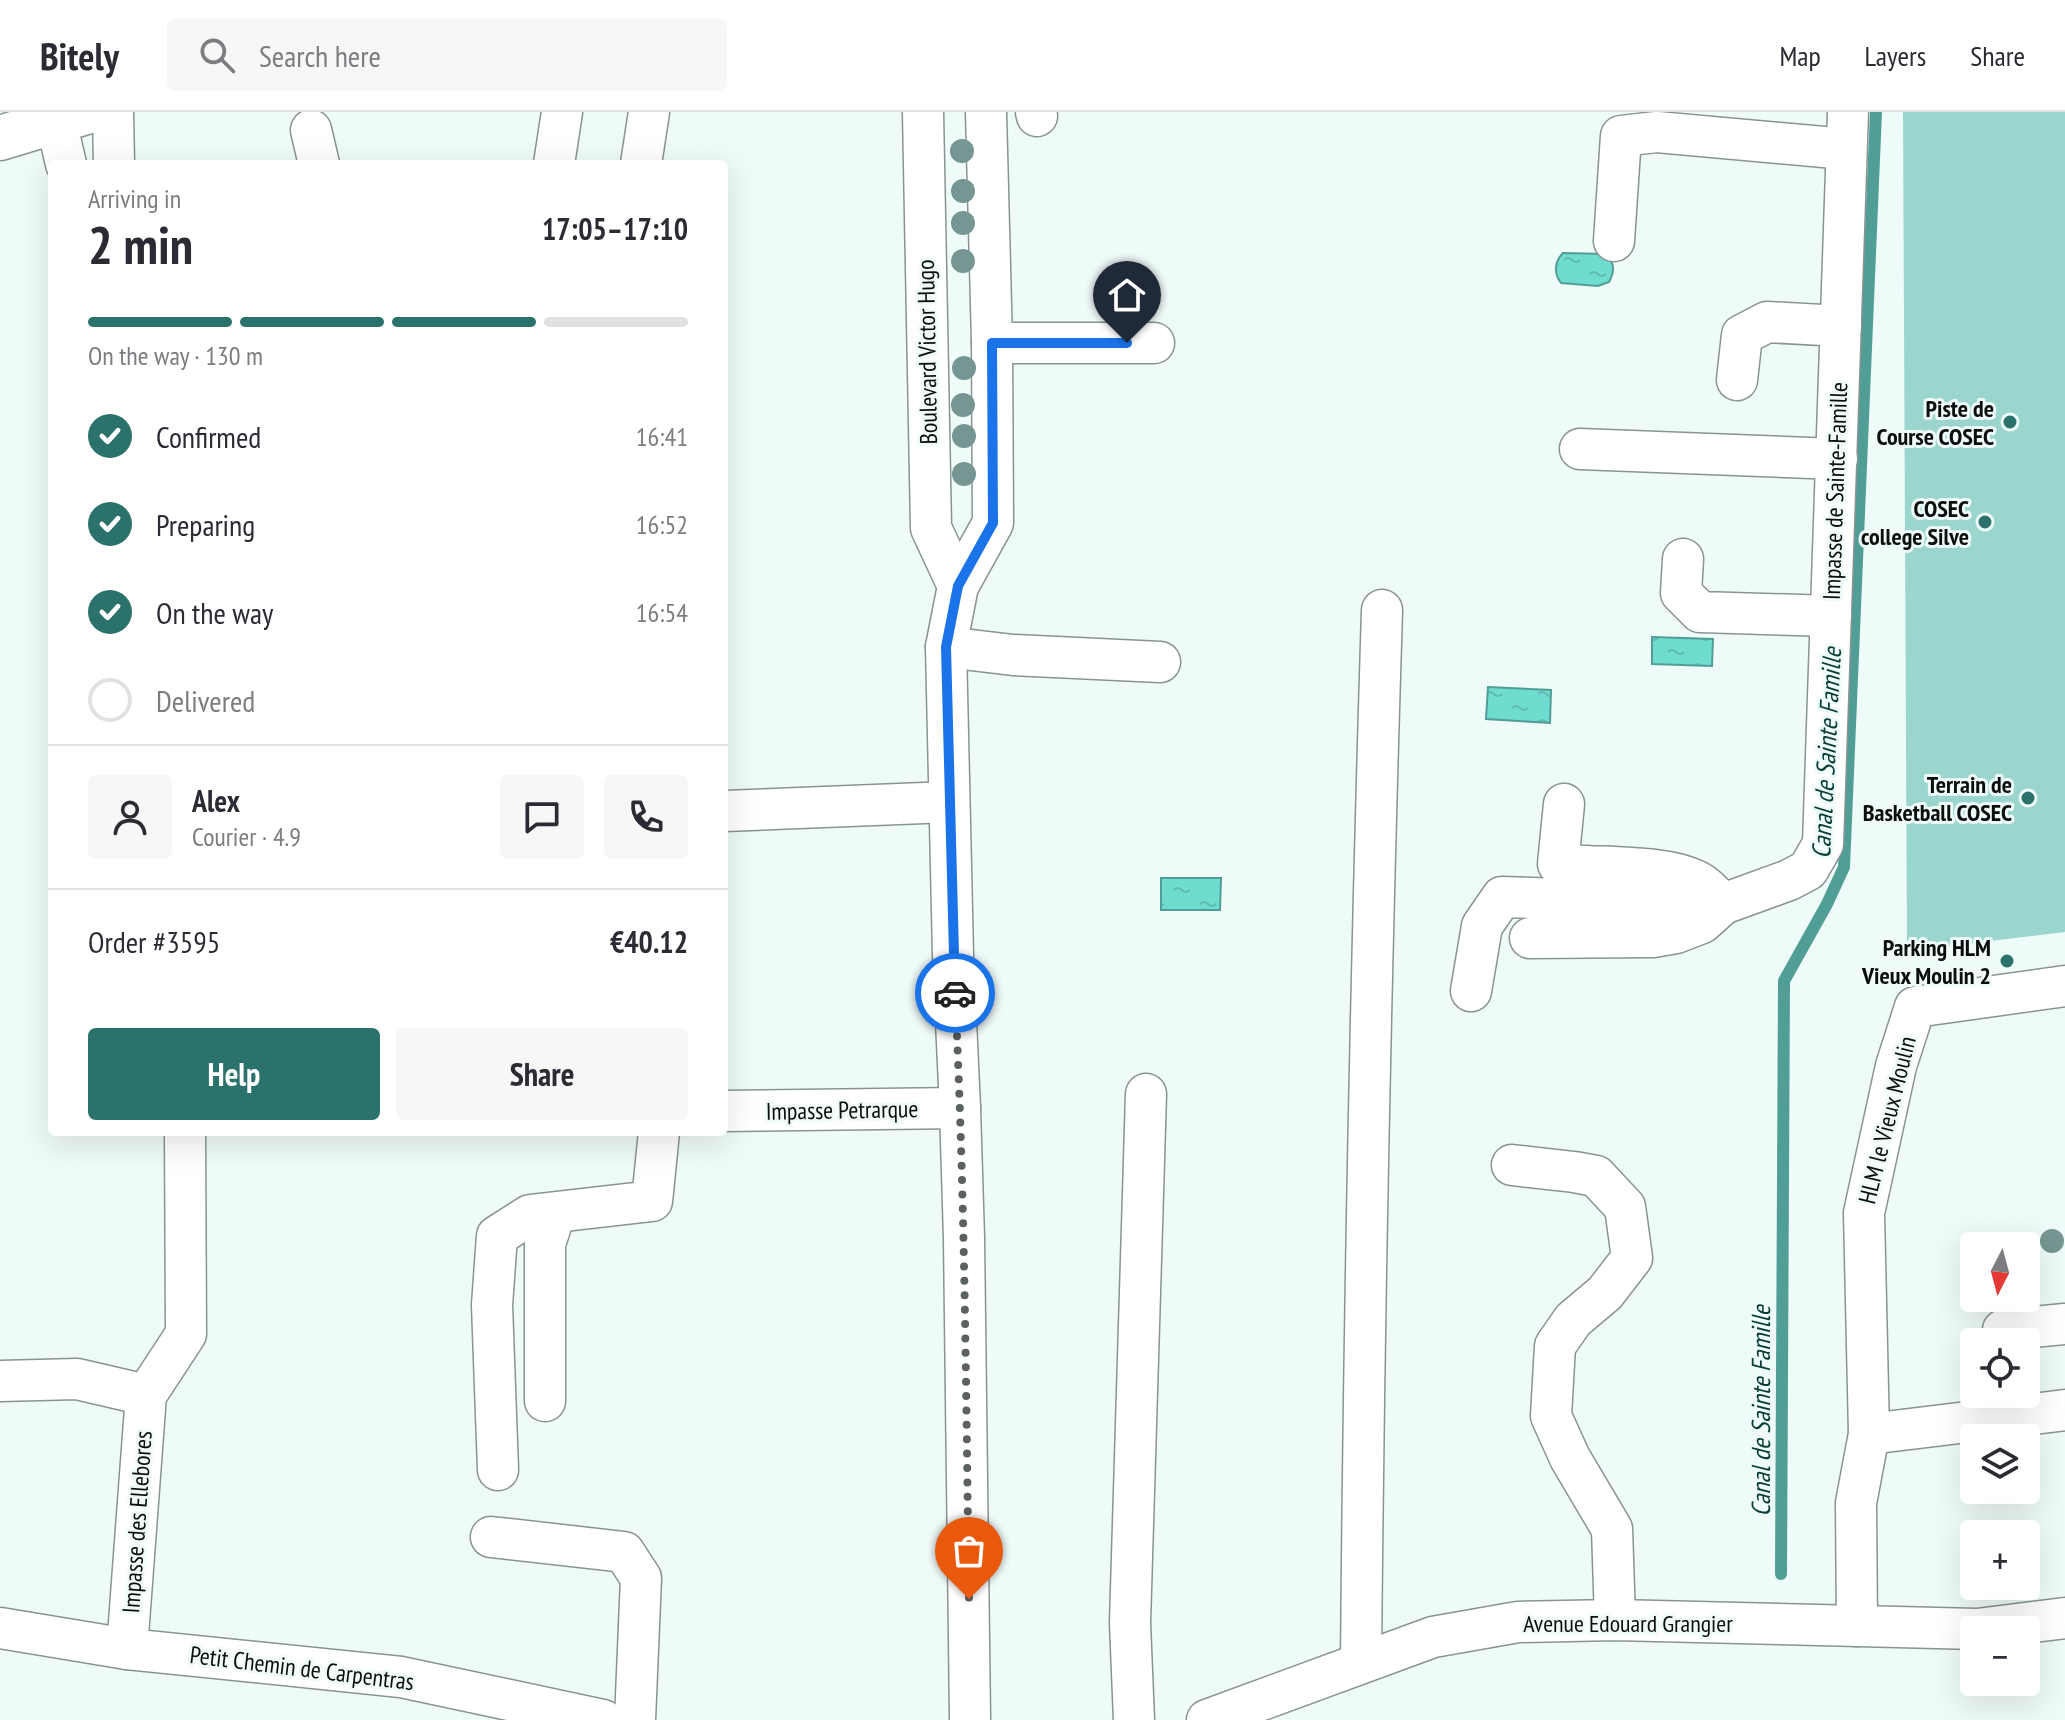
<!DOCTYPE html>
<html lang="en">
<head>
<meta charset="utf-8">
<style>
	body { margin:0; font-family:"PT Sans Narrow",sans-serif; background:#f7f7f7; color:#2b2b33; height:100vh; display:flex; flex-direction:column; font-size:30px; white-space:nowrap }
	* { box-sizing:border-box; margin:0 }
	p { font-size:26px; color:#7c7c81 }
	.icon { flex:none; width:44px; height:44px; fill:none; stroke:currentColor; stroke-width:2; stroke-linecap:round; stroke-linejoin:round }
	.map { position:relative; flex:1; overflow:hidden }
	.drawer { position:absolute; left:48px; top:48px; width:680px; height:976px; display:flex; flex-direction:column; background:#fff; border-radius:8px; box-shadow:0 8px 32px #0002 }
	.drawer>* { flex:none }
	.needle { width:52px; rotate:186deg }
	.fabs { position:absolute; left:1960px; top:1120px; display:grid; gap:16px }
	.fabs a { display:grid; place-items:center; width:80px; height:80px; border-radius:8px; background:#fff; box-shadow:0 8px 32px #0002; font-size:40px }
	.pin { position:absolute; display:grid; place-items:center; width:68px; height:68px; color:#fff; margin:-82px -34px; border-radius:50% 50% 50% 0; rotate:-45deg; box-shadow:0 0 8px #0007 }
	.pin .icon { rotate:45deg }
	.courier { position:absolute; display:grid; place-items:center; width:80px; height:80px; margin:-40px; border:6px solid #1a73e8; border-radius:50%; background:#fff; color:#222; box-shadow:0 2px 10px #0007 }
	.summary em { font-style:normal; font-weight:800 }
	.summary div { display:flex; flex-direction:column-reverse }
	.summary { display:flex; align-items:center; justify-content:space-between; height:136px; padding:0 40px }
	h1 { font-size:52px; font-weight:800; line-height:60px }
	.bar { display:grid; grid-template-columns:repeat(4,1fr); gap:12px 8px; align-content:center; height:96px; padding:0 40px }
	.bar i { height:10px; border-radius:6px; background:#e1e1e2 }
	.bar .selected { background:#2a726b }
	.bar p { grid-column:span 4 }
	.line { display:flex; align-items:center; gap:20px; padding:0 40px; border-top:2px solid #e1e1e2 }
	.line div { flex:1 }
	.round { display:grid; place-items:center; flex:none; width:84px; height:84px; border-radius:8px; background:#f7f7f7 }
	ol { padding:0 40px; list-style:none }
	li { display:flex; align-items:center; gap:24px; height:88px }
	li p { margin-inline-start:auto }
	li .icon { padding:8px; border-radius:50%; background:#2a726b; color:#fff; stroke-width:4 }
	li:last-child { color:#7c7c81 }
	li i { width:44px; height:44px; border:4px solid #e1e1e2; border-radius:50% }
	.action { display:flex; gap:16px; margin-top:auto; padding:16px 40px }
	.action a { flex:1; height:92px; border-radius:8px; background:#2a726b; color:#fff; font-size:32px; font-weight:800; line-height:92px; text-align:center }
	.action a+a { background:#f7f7f7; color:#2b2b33 }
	header { display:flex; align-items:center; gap:48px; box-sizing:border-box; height:112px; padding:0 40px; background:#fff; border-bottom:2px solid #e1e1e2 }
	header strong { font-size:38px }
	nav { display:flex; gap:44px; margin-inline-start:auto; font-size:28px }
	.search { width:560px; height:72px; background:#f7f7f7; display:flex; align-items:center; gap:20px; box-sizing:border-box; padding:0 28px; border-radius:8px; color:#7c7c81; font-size:30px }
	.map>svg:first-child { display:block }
	.park { fill:#9bd6ce }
	.water { fill:url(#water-ripples); stroke:#519e96; stroke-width:2 }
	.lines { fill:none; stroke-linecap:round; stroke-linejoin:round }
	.stream { stroke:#519e96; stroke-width:12 }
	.minor-casing { stroke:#899492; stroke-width:43 }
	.major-casing { stroke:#899492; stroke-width:47 }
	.minor { stroke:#fff; stroke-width:40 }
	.major { stroke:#fff; stroke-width:44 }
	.tree { fill:#759692 }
	.done { stroke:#5a6160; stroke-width:8; stroke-dasharray:0 14.4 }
	.route { stroke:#1a73e8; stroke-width:10 }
	.poi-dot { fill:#2a726b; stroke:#effbf9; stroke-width:3 }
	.labels { text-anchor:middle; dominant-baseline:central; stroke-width:6; stroke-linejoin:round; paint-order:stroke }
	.street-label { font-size:24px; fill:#0a0e0e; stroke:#effbf9 }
	.poi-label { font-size:24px; font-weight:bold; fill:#0a0e0e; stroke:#effbf9; text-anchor:end }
	.water-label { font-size:26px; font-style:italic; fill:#093d39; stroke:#effbf9 }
</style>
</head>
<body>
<header>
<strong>Bitely</strong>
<div class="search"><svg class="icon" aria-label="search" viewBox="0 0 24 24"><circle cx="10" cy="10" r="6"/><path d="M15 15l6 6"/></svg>Search here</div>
<nav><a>Map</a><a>Layers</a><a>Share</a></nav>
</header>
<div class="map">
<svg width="2065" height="1608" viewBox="0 0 2065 1608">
	<defs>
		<pattern id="water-ripples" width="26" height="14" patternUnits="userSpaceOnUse" patternTransform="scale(2)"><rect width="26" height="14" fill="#6fdcd0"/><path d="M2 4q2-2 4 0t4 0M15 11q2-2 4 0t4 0" fill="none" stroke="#5fbcb1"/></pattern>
	</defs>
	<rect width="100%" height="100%" fill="#effbf9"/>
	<polygon class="park" points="1903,0 2065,0 2065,820 1907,839"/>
	<g class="water">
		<path d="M1563,141L1605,142C1615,151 1615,159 1609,170L1598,174L1561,171C1554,162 1554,150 1563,141Z"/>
		<polygon points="1652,525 1713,527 1712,554 1652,552"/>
		<polygon points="1488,575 1551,578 1550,611 1486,607"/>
		<polygon points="1161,766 1221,766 1220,798 1161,798"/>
	</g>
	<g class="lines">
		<polyline class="stream" points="1781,1462 1784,869 1827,792 1844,755 1876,0"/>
		<g class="minor-casing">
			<g id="minor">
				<polyline points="113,0 114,52"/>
				<polyline points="923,0 931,416 958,474"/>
				<polyline points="1036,0 1037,4"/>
				<polyline points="56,9 66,52"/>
				<polyline points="311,18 319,52"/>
				<polyline points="554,52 562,0"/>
				<polyline points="641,52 649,0"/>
				<polyline points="1614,129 1621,24 1657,20 1846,37"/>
				<polyline points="992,231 1154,231"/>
				<polyline points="1737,268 1742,223 1767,210 1841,214"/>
				<polyline points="1580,337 1837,347"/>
				<polyline points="1683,447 1681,481 1700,500 1831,504"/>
				<polyline points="946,535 1013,543 1160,550"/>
				<path d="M1564,692L1558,752C1597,757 1671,751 1702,772C1709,777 1715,784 1721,790"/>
				<polyline points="724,699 949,690"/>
				<polyline points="1530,826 1653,825 1676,821 1702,811 1723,792 1789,768 1808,758 1823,732 1848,0"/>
				<polyline points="1471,879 1482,814 1502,785 1723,792"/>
				<polyline points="724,999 960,996"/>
				<polyline points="1512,1053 1574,1060 1596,1064 1625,1095 1632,1146 1605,1181 1573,1208 1555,1234 1551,1304 1570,1346 1612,1417 1615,1508"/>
				<polyline points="2003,1218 2065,1212"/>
				<polyline points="0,1269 77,1267 146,1283"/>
				<polyline points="545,1289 545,1132 555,1101"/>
				<polyline points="1869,1322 2065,1298"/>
				<polyline points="498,1358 492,1193 497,1124 530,1103 652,1089 659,1020"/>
				<polyline points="491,1425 624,1440 641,1466 635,1608"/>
				<polyline points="1857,1514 1856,1391 1869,1322 1864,1101 1896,954 1915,895 2065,874"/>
				<polyline points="0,1516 127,1537 401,1565 603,1608"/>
				<polyline points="127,1537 146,1283 186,1222 185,1020"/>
				<path d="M1361,1551C1364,1200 1371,849 1382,498"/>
				<polyline points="970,1608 964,1126 960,996 953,843 946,535 958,474 993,411 992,231 986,0"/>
				<polyline points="1134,1608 1130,1511 1146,982"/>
				<polyline points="1207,1608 1433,1525 1518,1510 1615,1508 1977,1517 2065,1506"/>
			</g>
		</g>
		<g class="major-casing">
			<polyline id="major" points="0,26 86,0"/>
		</g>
		<use href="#minor" class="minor"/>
		<use href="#major" class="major"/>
	</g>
	<g class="tree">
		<circle cx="962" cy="39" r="12"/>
		<circle cx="963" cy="79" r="12"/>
		<circle cx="963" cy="111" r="12"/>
		<circle cx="963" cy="149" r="12"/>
		<circle cx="964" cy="256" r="12"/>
		<circle cx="963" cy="293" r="12"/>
		<circle cx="964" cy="324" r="12"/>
		<circle cx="964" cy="362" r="12"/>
		<circle cx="2052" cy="1129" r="12"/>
	</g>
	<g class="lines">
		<path class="done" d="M955,881C965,1083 966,1285 969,1487"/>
		<polyline class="route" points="955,881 946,535 958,474 993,411 992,231 1127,231"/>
	</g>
	<g class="poi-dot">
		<circle cx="2010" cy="310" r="8"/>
		<circle cx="1985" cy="410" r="8"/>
		<circle cx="2028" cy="686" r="8"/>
		<circle cx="2007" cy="849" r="8"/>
	</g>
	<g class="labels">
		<g class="street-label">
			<text transform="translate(927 240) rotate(-91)">Boulevard Victor Hugo</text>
			<text transform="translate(1835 379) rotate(-88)">Impasse de Sainte-Famille</text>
			<text transform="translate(842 998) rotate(-1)">Impasse Petrarque</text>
			<text transform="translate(1887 1008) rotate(-76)">HLM le Vieux Moulin</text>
			<text transform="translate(137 1410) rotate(-86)">Impasse des Ellebores</text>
			<text x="1628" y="1511">Avenue Edouard Grangier</text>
			<text transform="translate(302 1556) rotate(7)">Petit Chemin de Carpentras</text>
		</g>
		<g class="poi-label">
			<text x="1994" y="296">Piste de<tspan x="1994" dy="28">Course COSEC</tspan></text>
			<text x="1969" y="396">COSEC<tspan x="1969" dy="28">college Silve</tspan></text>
			<text x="2012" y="672">Terrain de<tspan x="2012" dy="28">Basketball COSEC</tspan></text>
			<text x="1991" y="835">Parking HLM<tspan x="1991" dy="28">Vieux Moulin 2</tspan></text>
		</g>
		<g class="water-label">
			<text transform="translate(1826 641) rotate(-87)">Canal de Sainte Famille</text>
			<text transform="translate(1760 1299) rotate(-90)">Canal de Sainte Famille</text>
		</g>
	</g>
</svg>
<div class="fabs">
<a><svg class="needle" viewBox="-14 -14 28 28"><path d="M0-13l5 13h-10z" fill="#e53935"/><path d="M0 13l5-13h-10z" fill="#7c7c81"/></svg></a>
<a><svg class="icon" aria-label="locate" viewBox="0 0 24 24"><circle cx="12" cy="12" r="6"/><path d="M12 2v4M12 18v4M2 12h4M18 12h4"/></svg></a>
<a><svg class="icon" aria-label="layers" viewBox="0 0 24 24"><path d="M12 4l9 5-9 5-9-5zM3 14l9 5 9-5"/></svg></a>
<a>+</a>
<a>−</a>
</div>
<div class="pin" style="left:969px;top:1487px;background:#ea580c"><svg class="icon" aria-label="bag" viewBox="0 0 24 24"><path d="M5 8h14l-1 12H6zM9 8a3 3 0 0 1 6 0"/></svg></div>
<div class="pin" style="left:1127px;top:231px;background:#1f2937"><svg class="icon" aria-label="home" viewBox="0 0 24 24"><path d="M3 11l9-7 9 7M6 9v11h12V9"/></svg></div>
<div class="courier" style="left:955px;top:881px"><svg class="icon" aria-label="car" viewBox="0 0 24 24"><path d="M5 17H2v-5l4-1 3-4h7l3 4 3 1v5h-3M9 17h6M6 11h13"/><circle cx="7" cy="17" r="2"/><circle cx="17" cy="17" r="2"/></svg></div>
<section class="drawer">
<div class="summary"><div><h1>2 min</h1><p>Arriving in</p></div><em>17:05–17:10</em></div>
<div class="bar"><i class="selected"></i><i class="selected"></i><i class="selected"></i><i></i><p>On the way · 130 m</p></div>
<ol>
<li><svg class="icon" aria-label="check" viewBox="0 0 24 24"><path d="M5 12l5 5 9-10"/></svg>Confirmed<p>16:41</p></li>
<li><svg class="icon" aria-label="check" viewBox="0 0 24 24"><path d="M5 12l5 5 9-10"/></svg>Preparing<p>16:52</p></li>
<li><svg class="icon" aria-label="check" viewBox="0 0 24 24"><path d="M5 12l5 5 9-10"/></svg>On the way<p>16:54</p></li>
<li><i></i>Delivered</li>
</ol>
<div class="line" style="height:144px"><a class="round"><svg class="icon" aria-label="person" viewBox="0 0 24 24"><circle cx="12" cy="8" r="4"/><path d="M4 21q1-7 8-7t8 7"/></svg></a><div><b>Alex</b><p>Courier · 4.9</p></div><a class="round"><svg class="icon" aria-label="chat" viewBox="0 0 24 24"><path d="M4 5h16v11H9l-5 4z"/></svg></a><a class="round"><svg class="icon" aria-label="phone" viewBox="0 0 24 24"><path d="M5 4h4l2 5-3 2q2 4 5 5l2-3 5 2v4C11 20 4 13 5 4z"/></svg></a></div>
<div class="line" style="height:104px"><div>Order #3595</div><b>€40.12</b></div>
<div class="action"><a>Help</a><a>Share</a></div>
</section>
</div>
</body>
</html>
